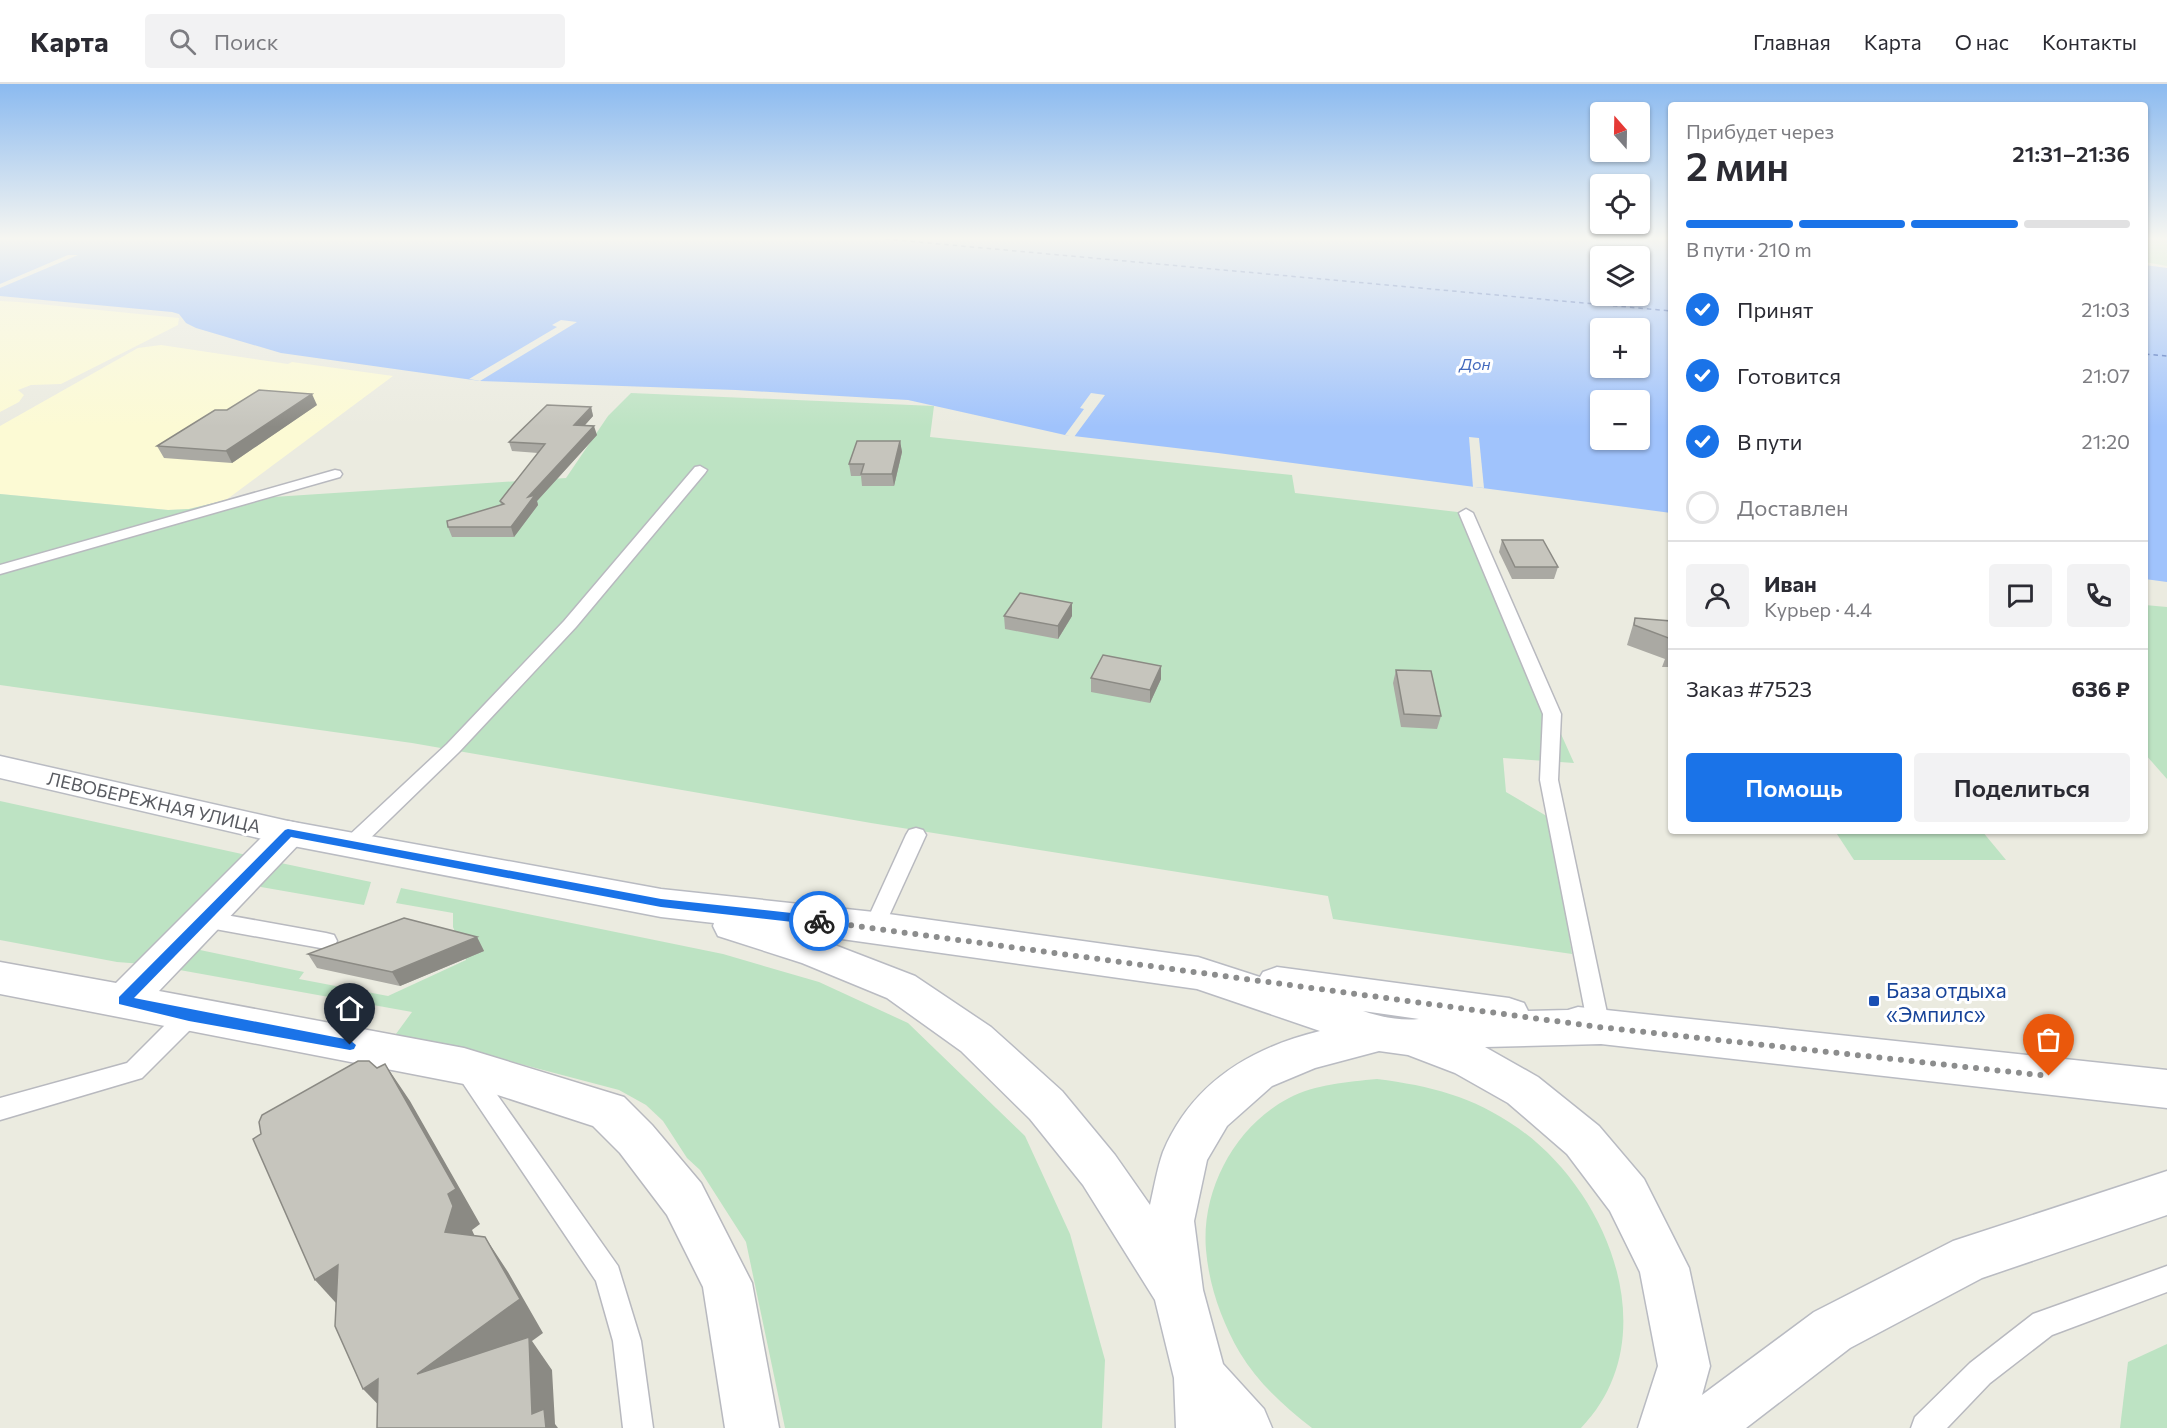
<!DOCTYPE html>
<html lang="ru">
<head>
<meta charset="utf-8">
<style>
	body { margin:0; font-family:Commissioner,sans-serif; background:#f2f2f3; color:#2b2b33; height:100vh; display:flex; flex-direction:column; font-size:22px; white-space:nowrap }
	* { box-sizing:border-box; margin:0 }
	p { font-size:20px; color:#7c7c81 }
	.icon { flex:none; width:33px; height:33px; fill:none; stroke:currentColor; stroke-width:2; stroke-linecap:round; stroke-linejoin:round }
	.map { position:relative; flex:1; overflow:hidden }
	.sheet { position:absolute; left:1668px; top:18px; width:480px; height:732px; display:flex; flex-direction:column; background:#fff; border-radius:6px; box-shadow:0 2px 4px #0004 }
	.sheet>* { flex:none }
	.needle { width:39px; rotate:340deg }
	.tools { position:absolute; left:1590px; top:18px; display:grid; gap:12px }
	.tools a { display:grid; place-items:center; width:60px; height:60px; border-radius:6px; background:#fff; box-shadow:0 2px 4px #0004; font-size:30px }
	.pin { position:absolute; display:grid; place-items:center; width:51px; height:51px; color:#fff; margin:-62px -26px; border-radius:50% 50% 50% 0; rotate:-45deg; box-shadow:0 0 6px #0007 }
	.pin .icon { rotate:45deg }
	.courier { position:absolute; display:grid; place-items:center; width:60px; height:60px; margin:-30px; border:4px solid #1a73e8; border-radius:50%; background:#fff; color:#222; box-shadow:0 2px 8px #0007 }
	.headline em { font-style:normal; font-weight:600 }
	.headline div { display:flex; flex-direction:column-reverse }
	.headline { display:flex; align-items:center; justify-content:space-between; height:102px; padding:0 18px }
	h1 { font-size:39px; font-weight:600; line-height:45px }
	.bar { display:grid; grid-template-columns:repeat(4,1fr); gap:9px 6px; align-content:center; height:72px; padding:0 18px }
	.bar i { height:8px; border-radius:4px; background:#e1e1e2 }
	.bar .selected { background:#1a73e8 }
	.bar p { grid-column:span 4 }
	.line { display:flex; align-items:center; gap:15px; padding:0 18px; border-top:2px solid #e1e1e2 }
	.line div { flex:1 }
	.round { display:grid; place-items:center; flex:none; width:63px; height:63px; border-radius:6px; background:#f2f2f3 }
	ol { padding:0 18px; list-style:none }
	li { display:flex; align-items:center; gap:18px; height:66px }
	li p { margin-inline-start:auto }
	li .icon { padding:6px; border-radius:50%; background:#1a73e8; color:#fff; stroke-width:4 }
	li:last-child { color:#7c7c81 }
	li i { width:33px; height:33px; border:3px solid #e1e1e2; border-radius:50% }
	.action { display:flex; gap:12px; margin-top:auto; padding:12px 18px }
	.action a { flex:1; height:69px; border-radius:6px; background:#1a73e8; color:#fff; font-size:24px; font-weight:600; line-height:69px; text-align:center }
	.action a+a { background:#f2f2f3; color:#2b2b33 }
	header { display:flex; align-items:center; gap:36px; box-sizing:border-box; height:84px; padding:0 30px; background:#fff; border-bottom:2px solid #e1e1e2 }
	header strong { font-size:28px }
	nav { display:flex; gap:33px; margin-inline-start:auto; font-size:21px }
	.search { width:420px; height:54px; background:#f2f2f3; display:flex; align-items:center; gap:15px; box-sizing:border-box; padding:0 21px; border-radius:6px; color:#7c7c81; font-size:22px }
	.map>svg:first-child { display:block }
	.commercial { fill:#fcfad4 }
	.green { fill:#bde3c3 }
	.water { fill:#a0c3fc; fill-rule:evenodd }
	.pier { fill:#ebebe0 }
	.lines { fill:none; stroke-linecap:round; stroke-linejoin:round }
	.ferry { stroke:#446abd; stroke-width:1.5; stroke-dasharray:4.5 4; stroke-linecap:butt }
	.lane-casing { stroke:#b8b9bf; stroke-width:3 }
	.street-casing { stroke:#b8b9bf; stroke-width:3 }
	.secondary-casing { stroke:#b9bbc2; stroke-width:3 }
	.lane { fill:#fff; fill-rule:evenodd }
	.street { fill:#fff; fill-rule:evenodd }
	.secondary { fill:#fff; fill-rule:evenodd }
	.wall { fill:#aaa9a3 }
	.shaded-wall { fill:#8b8a84 }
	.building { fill:#c6c5bd; stroke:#8b8a84; stroke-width:1.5 }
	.route { fill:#1a73e8 }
	.done { stroke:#8c8d8d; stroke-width:6; stroke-dasharray:0 10.8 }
	.transit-dot { fill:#1a4fb4; stroke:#fff; stroke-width:2 }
	.labels { text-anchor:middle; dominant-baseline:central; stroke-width:6; stroke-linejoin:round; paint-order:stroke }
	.far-water-label { font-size:16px; font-style:italic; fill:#446abd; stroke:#fff }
	.street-label { font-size:18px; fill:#595b61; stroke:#fff }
	.near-transit-label { font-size:21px; fill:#164399; stroke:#fff; text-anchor:start }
</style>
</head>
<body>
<header>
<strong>Карта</strong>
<div class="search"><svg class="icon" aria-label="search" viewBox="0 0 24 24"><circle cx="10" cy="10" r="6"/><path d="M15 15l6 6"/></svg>Поиск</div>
<nav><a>Главная</a><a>Карта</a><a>О нас</a><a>Контакты</a></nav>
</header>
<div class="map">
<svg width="2167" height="1344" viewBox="0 0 2167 1344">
	<rect width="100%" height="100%" fill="#ebebe0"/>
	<g class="commercial">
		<polygon points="0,217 19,218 179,234 178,241 61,300 31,301 18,306 24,311 19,318 0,328"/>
		<polygon points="161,261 288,280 292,278 393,292 226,416 189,425 168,426 0,410 0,342 138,264"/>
	</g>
	<g class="green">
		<polygon points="2145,155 2167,155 2167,182 2145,178"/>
		<polygon points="631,309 934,322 930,353 1292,391 1295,409 1466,429 1470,447 1574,679 1503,674 1506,708 1550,734 1572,870 1333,835 1328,812 871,739 412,659 0,601 0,410 168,426 189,425 226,416 566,394 608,332"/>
		<polygon points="2145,521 2167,523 2167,695 2145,670"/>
		<polygon points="0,717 251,772 143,880 117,878 0,856"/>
		<polygon points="1835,747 1982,747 2006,776 1854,776"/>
		<polygon points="276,778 371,798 364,821 261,803 257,798"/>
		<polygon points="401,804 723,870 819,898 908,939 1025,1052 1070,1150 1105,1276 1102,1344 785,1344 746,1158 700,1086 687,1074 663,1037 646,1021 619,1006 494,973 429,963 393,954 412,928 174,885 210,845 217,847 200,866 304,888 299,895 388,912 466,876 453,843 453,829 396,819"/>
		<path d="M1377,995C1431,1002 1472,1012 1518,1044C1608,1107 1668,1254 1581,1344H1312C1285,1323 1258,1299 1240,1269C1222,1238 1209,1202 1206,1166C1201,1106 1235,1042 1289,1014C1316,1000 1347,998 1377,995Z"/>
		<polygon points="2167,1260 2167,1344 2120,1344 2128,1278"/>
	</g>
	<g class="water">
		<path d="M0,155H1671V429L1218,369L1065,351L908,316L736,306L480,297L281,269L196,244L186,239L179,230L172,228L0,212ZM1600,172H1640V212H1600ZM1600,244H1640V284H1600ZM1600,316H1640V356H1600Z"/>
		<polygon points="2145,181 2167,184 2167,498 2145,495"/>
	</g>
	<g class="pier">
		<polygon points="68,171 78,171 0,204 0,200"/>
		<polygon points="561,236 577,238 480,297 469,295 557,243 552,241"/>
		<polygon points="1091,309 1105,311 1074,353 1065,351 1084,325 1080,324"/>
		<polygon points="1469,353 1479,354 1484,404 1473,403"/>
	</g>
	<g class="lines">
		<g class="ferry">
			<polyline points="885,155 1671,227"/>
			<polyline points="2145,270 2167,272"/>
		</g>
		<g class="lane-casing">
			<g id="lane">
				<polygon points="700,382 707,386 705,389 576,543 459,668 358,766 351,768 344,766 341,761 344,756 447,660 564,537 695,383"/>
				<polygon points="335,386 340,387 342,390 340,393 0,490 0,481"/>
				<polygon points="1466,425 1473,429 1561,630 1558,696 1610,943 1607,950 1599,952 1591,950 1588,943 1540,696 1543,630 1459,429"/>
				<polygon points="916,744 923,746 926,751 884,843 881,849 874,851 867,849 864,843 906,751 909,746"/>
				<polygon points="204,827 326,849 334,851 337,857 334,863 326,865 204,843 197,841 194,835 197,829"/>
				<polygon points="189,923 197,925 200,932 197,939 142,994 0,1036 0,1014 127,979 181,925"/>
				<polygon points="466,975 474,978 618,1182 641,1257 653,1344 623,1344 613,1257 596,1197 458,992 454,985 458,978"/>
				<polygon points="2167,1182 2167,1208 2052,1251 1990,1299 1947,1344 1911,1344 1915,1333 1970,1279 2033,1230"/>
			</g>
		</g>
		<g class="street-casing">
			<polygon id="street" points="288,737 301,740 306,749 301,758 159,907 464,964 624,1013 652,1041 701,1099 752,1199 779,1344 725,1344 703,1203 667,1131 620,1069 593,1042 464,1000 0,910 0,878 116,899 275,740"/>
		</g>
		<g class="secondary-casing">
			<path id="secondary" d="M0,672L288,737L661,805L874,828L1198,873L1260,893L1263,888L1277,883L1509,914L1524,919L1528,927L1568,926L1578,923L2167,986V1024L1601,960L1485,963L1538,993L1599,1042L1644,1095L1689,1184L1710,1282L1702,1311L1814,1228L1953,1157L2167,1087V1131L1982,1194L1850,1264L1746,1344H1638L1658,1282L1640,1188L1610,1127L1567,1070L1508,1019L1455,989L1408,971L1379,967L1315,984L1272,1002L1227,1042L1207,1076L1194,1137L1203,1206L1223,1280L1264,1325L1272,1344H1176L1174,1294L1155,1216L1083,1101L1030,1035L961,967L887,914L802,879L718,852L713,842L714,839L661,833L288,761L0,694ZM806,850L1197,905L1320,947C1250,964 1192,999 1163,1068C1157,1085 1154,1104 1150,1121L1115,1071L1062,1007L991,943L915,892ZM1363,927L1419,935C1400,937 1381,933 1363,927Z"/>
		</g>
		<use href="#lane" class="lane"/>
		<use href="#street" class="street"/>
		<use href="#secondary" class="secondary"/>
	</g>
	<g class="wall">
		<polygon points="317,321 232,379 164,374 157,362 227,326"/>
		<polygon points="591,323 593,332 585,341 597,351 537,417 538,421 514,453 452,453 448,443 501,421 500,417 538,369 512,367 509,358"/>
		<polygon points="900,357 902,368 894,402 862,402 861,392 851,392 849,380"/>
		<polygon points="1502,456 1558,483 1554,495 1512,495 1499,468"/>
		<polygon points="1004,532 1072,532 1058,555 1005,545"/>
		<polygon points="1635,534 1671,537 1671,583 1662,583 1665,575 1627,561"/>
		<polygon points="1396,586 1441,632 1437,645 1401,643 1393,599"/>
		<polygon points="1091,594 1161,595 1150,619 1091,608"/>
		<polygon points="477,853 484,867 400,902 317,884 308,870"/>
	</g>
	<g class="shaded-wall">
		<polygon points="312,310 317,321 232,379 226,367"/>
		<polygon points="591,323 593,332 577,350 574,341"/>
		<polygon points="594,342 597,351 537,417 538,421 514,453 511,443 528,413"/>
		<polygon points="900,357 902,368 894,402 892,390"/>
		<polygon points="1072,519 1072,532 1058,555 1058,542"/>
		<polygon points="1161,582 1161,595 1150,619 1150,606"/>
		<polygon points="477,853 484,867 400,902 392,888"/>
		<polygon points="385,980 410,1017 480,1140 472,1146 477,1157 445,1148"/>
		<polygon points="485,1153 508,1188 543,1249 532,1257 552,1286 555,1340 558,1344 543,1344 417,1290"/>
		<polygon points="338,1181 346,1230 315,1196"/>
		<polygon points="378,1295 394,1337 363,1305"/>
	</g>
	<g class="building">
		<polygon points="259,306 312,310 226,367 157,362 215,326 227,326"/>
		<polygon points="547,321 591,323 574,341 594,342 528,413 535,411 511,443 448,443 447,437 504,420 500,417 545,360 509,358"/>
		<polygon points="857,357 900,357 892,390 861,390 864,380 849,380"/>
		<polygon points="1502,456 1543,456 1558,483 1515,483"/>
		<polygon points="1020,509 1072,519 1058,542 1004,532"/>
		<polygon points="1635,534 1671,537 1671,555 1634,541"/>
		<polygon points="1103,571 1161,582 1150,606 1091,594"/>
		<polygon points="1396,586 1431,587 1441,632 1404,630"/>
		<polygon points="404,834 477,853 392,888 308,870"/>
		<polygon points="358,977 369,977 377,984 385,980 456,1105 448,1110 453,1122 445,1148 485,1153 520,1215 417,1290 529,1253 532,1330 544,1325 546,1344 377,1344 378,1295 363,1305 335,1242 338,1181 315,1196 253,1055 261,1050 259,1038 262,1031"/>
	</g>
	<linearGradient id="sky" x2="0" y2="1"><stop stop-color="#8bbaf0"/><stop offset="0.45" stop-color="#f6f6f1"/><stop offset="1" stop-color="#f6f6f1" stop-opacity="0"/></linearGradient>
	<rect width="2167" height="343" fill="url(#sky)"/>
	<polygon class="route" points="288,745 661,815 819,832 825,837 819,841 661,823 291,753 134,914 350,956 356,961 354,965 350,966 189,937 119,920 119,913 285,746"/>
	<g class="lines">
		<polyline class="done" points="819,837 1599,943 2049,992"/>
	</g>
	<rect class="transit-dot" x="1868" y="911" width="12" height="12" rx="3"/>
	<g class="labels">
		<g class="far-water-label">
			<text x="1475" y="279">Дон</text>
		</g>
		<g class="street-label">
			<text transform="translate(154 718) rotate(13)">ЛЕВОБЕРЕЖНАЯ УЛИЦА</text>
		</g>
		<g class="near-transit-label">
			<text x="1886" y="905">База отдыха<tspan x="1886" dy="24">«Эмпилс»</tspan></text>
		</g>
	</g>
</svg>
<div class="tools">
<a><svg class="needle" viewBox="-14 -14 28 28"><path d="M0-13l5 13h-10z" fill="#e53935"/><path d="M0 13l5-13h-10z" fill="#7c7c81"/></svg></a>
<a><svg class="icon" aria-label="locate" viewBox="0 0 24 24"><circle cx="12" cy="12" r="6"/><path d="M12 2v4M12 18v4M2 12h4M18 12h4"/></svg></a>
<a><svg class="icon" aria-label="layers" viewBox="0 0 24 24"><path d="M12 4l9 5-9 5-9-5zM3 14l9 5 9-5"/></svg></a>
<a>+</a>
<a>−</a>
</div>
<div class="pin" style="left:2049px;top:992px;background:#ea580c"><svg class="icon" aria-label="bag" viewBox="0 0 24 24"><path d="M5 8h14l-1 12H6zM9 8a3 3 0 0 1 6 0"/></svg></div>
<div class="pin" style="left:350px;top:961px;background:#1f2937"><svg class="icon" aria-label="home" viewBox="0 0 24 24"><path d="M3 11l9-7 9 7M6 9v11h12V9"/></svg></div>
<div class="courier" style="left:819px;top:837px"><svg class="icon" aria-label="bike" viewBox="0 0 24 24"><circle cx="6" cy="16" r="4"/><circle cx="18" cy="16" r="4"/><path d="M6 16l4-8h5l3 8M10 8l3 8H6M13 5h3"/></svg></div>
<section class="sheet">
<div class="headline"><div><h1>2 мин</h1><p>Прибудет через</p></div><em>21:31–21:36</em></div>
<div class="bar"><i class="selected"></i><i class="selected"></i><i class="selected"></i><i></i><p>В пути · 210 m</p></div>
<ol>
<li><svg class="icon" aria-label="check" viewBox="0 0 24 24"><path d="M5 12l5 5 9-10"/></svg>Принят<p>21:03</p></li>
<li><svg class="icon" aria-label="check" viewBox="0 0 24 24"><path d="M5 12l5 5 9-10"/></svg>Готовится<p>21:07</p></li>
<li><svg class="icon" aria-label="check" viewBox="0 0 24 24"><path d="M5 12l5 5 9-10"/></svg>В пути<p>21:20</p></li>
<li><i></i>Доставлен</li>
</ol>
<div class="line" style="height:108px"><a class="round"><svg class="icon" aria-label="person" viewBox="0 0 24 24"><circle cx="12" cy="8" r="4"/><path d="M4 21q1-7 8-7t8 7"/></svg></a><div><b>Иван</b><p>Курьер · 4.4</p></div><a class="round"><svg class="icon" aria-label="chat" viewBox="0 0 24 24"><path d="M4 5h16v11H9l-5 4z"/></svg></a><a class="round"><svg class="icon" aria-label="phone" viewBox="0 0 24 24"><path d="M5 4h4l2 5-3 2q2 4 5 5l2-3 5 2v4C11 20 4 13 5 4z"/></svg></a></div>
<div class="line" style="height:78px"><div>Заказ #7523</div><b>636 ₽</b></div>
<div class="action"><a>Помощь</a><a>Поделиться</a></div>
</section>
</div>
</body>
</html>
